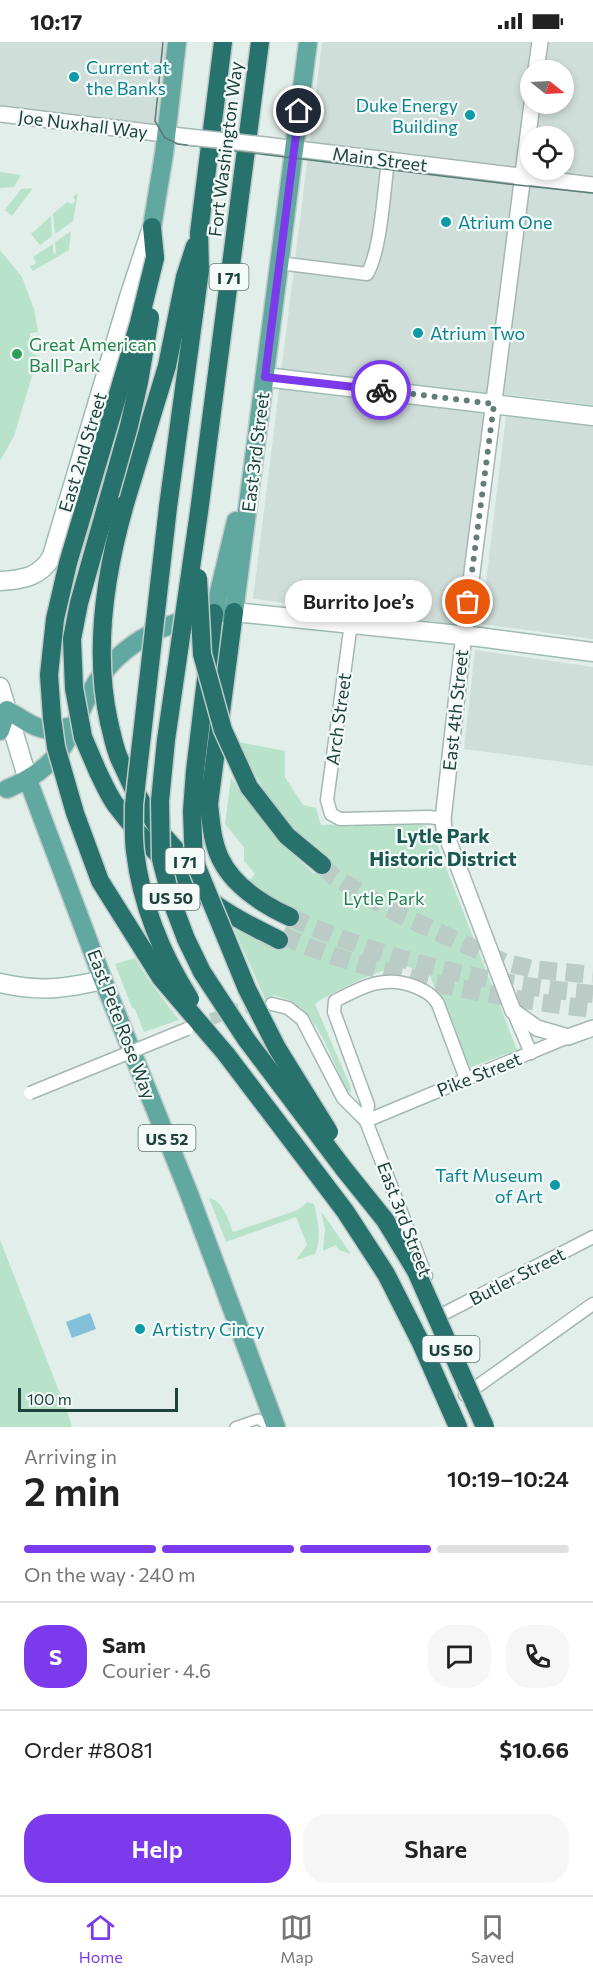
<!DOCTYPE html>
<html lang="en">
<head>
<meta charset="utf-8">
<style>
	body { margin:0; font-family:Commissioner,sans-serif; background:#f6f6f6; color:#222; height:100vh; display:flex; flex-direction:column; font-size:22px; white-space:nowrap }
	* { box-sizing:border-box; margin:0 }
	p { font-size:20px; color:#767676 }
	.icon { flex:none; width:33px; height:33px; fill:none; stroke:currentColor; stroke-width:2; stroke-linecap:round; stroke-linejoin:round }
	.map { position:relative; height:1385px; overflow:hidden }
	.side { display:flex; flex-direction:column; background:#fff; flex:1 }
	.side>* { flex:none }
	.needle { width:39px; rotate:108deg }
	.controls { position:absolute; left:520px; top:18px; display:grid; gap:12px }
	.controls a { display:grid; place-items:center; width:54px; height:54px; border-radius:50%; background:#fff; box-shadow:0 3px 9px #0003; font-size:30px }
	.scale { position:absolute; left:18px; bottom:15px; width:160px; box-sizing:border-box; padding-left:6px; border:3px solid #1f423d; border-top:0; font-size:16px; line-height:21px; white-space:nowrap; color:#1f423d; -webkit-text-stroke:4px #f3faf7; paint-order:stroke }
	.pin { position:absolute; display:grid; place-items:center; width:51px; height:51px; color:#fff; margin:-26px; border:3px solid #fff; border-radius:50%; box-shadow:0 2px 6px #0007 }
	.courier { position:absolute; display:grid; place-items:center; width:60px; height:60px; margin:-30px; border:4px solid #7c3aed; border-radius:50%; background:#fff; color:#222; box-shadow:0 2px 8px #0007 }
	.bubble { position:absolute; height:42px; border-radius:21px; background:#fff; box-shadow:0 3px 9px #0003; font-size:20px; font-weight:600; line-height:42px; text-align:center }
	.headline em { font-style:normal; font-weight:600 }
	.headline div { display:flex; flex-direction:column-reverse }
	.headline { display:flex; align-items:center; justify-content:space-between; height:102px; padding:0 24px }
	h1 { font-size:39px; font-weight:600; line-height:45px }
	.bar { display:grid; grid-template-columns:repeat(4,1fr); gap:9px 6px; align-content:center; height:72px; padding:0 24px }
	.bar i { height:8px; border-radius:4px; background:#e0e0e0 }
	.bar .active { background:#7c3aed }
	.bar p { grid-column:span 4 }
	.line { display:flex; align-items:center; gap:15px; padding:0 24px; border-top:2px solid #e0e0e0 }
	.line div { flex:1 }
	.round { display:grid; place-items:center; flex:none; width:63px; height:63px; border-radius:24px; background:#f6f6f6 }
	.button { display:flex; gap:12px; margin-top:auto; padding:12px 24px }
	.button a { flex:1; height:69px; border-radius:24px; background:#7c3aed; color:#fff; font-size:24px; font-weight:600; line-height:69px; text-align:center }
	.button a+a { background:#f6f6f6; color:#222 }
	.status { display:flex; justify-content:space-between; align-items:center; height:42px; padding:0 30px; background:#fff; direction:ltr }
	.status svg { height:16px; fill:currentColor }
	.menu { display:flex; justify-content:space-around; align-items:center; height:84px; border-top:2px solid #e0e0e0; background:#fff; font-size:16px; color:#767676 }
	.menu a { display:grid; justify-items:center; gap:3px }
	.menu .active { color:#7c3aed }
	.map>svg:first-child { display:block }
	.built { fill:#d0deda; fill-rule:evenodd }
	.green { fill:#b8e2c9 }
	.water { fill:#83c1da }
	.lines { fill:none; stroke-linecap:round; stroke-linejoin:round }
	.minor-tunnel { stroke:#bbccc7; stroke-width:12; stroke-dasharray:12 6; stroke-linecap:butt }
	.motorway-tunnel { stroke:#bbccc7; stroke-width:18; stroke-dasharray:18 9; stroke-linecap:butt }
	.pedestrian-casing { stroke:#a4b7b3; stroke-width:12 }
	.minor-casing { stroke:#a4b7b3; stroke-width:15 }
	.tertiary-casing { stroke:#a4b7b3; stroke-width:18 }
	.secondary-casing { stroke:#9fbbb5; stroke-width:21 }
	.primary-casing { stroke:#c0cac9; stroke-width:21 }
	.motorway-casing { stroke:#c0cac9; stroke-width:21 }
	.pedestrian { stroke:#fff; stroke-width:9 }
	.minor { stroke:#fff; stroke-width:12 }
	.tertiary { stroke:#fff; stroke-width:15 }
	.secondary { stroke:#fff; stroke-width:18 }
	.primary { stroke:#61a9a0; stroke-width:18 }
	.motorway { stroke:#27726c; stroke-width:18 }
	.tram { stroke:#5a7d78; stroke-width:1.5 }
	.minor-bridge-casing { stroke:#a4b7b3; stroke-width:15; stroke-linecap:butt }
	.tertiary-bridge-casing { stroke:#a4b7b3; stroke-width:18; stroke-linecap:butt }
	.motorway-bridge-casing { stroke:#c0cac9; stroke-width:21; stroke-linecap:butt }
	.minor-bridge { stroke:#fff; stroke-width:12 }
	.tertiary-bridge { stroke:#fff; stroke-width:15 }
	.motorway-bridge { stroke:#27726c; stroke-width:18 }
	.done { stroke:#637e7a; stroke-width:6; stroke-dasharray:0 10.8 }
	.route { stroke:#7c3aed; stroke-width:8 }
	.culture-dot { fill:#0f9aa8; stroke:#f3faf7; stroke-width:2 }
	.leisure-dot { fill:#2e9e5b; stroke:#f3faf7; stroke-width:2 }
	.labels { text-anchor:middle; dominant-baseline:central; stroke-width:4.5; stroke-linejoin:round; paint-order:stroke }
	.shield { fill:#f3faf7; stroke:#5f7975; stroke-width:1.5 }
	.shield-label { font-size:16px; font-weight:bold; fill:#1f423d }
	.culture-label { font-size:18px; fill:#0d838f; stroke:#f3faf7; text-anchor:start }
	.street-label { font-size:18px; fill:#1f423d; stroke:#f3faf7 }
	.leisure-label { font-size:18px; fill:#27864d; stroke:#f3faf7; text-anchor:start }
	.park-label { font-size:18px; fill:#247e53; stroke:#f3faf7 }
	.neighbourhood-label { font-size:20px; font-weight:bold; fill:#195750; stroke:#f3faf7 }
</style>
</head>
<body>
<div class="status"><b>10:17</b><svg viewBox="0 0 49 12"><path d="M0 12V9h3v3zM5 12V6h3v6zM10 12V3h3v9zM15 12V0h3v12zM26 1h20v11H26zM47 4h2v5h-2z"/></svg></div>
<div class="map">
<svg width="593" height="1385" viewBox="0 0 593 1385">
	<rect width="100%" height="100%" fill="#e2eeea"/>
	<g class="built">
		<polygon points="0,0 177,0 166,93 0,72"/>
		<path d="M322,0H593V363L489,350L462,583L253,557ZM531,28H564V62H531ZM531,94H564V128H531Z"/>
		<polygon points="506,374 593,384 593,597 481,582"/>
		<polygon points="475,608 593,625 593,724 464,707"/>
	</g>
	<g class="green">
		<polygon points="0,130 21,133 14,145 0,146"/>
		<polygon points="33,146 12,174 5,168 21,147"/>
		<polygon points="78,151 73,179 55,192 53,172 67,160 73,162 75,158 73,155"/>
		<polygon points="51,174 52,194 40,203 31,192"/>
		<polygon points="71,189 69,208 33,229 30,225 36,221 33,215 53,202 53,212 56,211 55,200"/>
		<polygon points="0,208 22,235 34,267 38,290 30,291 30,310 38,314 14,394 0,419"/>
		<path d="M238,700L285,709V735L303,763L316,766L321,783L345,782V784L353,785L354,783H423L431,787L517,1008L466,1027L429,931C420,932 411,924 402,924C384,925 329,951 315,962L351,1046V1051L346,1048C334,1022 320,978 295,962C289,957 281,955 273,953L271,970L234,887L275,907L293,870L249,839L255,832L244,819V805L225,782L231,736C256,771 282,803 314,832L329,815C287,789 259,743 238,700Z"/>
		<polygon points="135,916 150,940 179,978 144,990 135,967 132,966 115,922"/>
		<path d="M209,1156C224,1159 228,1178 233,1190L298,1168L307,1160L314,1162C318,1179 322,1196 315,1212L296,1218L307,1203L296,1175L226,1200Z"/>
		<polygon points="321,1169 351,1212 339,1208 336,1203 323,1209 325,1187"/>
		<polygon points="0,1198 68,1372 72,1385 0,1385"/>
	</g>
	<polygon class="water" points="90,1271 96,1287 72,1296 66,1280"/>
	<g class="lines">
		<polyline class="minor-tunnel" points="194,984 235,968 260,962"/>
		<g class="motorway-tunnel">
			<polyline points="322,823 334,835 398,872 504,920 532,927 593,933"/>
			<path d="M290,875C386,919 488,942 593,952"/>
			<path d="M282,893C329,916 380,928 430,940C484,952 538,961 593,967"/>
		</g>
		<g class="pedestrian-casing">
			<polyline id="pedestrian" points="235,1385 258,1377 264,1381 273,1377"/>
		</g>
		<g class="minor-casing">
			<g id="minor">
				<path d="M279,221L367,232C381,209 384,147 388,119"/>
				<polyline points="351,581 327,758 331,772 340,777 429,775 443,777"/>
				<polyline points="272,962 288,966 302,977 343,1056 366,1079"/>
				<polyline points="513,969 531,1011"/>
				<polyline points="366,1079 568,995"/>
				<path d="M426,1234L366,1079L368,1063L334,970L335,959C362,945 385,932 416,945C425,949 433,953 438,962L466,1037"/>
				<polyline points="441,1273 593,1195"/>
				<polyline points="465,1353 593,1262"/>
			</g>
		</g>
		<g class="tertiary-casing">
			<g id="tertiary">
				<polyline points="536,28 540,0"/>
				<polyline points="532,62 462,609 443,777 444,787 513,969 537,986 568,995 593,986"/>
				<polyline points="0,72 189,95"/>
				<polyline points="265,103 593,143"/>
			</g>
		</g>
		<g class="secondary-casing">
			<g id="secondary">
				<polyline points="265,335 593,374"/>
				<path d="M0,539C22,538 41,535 52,514L129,255L152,185"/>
				<polyline points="234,570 479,595 593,610"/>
				<polyline points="0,645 28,738"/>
				<path d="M0,941C41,950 63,947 103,938"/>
			</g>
		</g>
		<g class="primary-casing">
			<g id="primary">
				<polyline points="152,185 164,112 177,0"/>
				<polyline points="214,571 236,479"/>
				<path d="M0,689L7,668C28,680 41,694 67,685"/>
				<polyline points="28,738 103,938 188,1149 276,1385"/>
				<path d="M7,747C30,737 50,725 64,703C75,687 81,666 91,649C121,597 176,573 234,570L308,0"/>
			</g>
		</g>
		<g class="motorway-casing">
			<g id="motorway">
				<polyline points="152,185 155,216"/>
				<polyline points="125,462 167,324 185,235 195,204"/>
				<polyline points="168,465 200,228 199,191 223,0"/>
				<polyline points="199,470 260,0"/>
				<path d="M234,570L209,762C211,780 212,799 220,816C233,844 264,863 290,875"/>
				<polyline points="119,716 133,746 161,791 200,835"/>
				<path d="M98,730C103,740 108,752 115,762C143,799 178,835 215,862C235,877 258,887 279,898"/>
				<polyline points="249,745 287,794 322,823"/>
				<polyline points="193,797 192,769 195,729 214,571"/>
				<polyline points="226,1012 345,1169 386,1232 421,1301 458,1385"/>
				<polyline points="385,1178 416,1229"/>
			</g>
		</g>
		<use href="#pedestrian" class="pedestrian"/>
		<use href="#minor" class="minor"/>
		<use href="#tertiary" class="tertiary"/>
		<use href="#secondary" class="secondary"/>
		<use href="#primary" class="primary"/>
		<use href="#motorway" class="motorway"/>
		<polyline class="tram" points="163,0 155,79 165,96 178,102 508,142 593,151"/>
		<g class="minor-bridge-casing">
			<polyline id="minor-bridge" points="30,1051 187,987"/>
		</g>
		<g class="tertiary-bridge-casing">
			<polyline id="tertiary-bridge" points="189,95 265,103"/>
		</g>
		<g class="motorway-bridge-casing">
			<g id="motorway-bridge">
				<polyline points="155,216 139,281 68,521 55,577 49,633 52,676 56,705 75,771 100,839 161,936 226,1012"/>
				<path d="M168,465L134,763C134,778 133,794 135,809C141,861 162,913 190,957"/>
				<polyline points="199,470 166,698 160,759 161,817 172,860 186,897 202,930 246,997 344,1127 385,1178"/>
				<polyline points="198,536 202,612 223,688 249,745"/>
				<path d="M119,716C114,704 112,692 109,680C93,608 105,532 125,462"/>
				<polyline points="98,730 83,695 74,646 72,597 79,561 129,384 139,340 150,275"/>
				<polyline points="193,797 194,818 247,947 277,1006 329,1090"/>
				<polyline points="416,1229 485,1385"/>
			</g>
		</g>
		<use href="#minor-bridge" class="minor-bridge"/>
		<use href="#tertiary-bridge" class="tertiary-bridge"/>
		<use href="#motorway-bridge" class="motorway-bridge"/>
	</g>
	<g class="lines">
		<polyline class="done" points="381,348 494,362 468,560"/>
		<polyline class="route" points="299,69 265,335 381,348"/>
	</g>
	<g class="culture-dot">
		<circle cx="74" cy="35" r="6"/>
		<circle cx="470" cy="73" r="6"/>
		<circle cx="446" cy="180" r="6"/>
		<circle cx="418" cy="291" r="6"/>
		<circle cx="555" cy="1143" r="6"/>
		<circle cx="140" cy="1287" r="6"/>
	</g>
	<circle class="leisure-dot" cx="17" cy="312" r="6"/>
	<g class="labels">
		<g class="shield">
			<rect x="209.5" y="222" width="39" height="26" rx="4.5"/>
			<rect x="165.5" y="806" width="39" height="26" rx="4.5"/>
			<rect x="142.5" y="842" width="57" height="26" rx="4.5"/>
			<rect x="138.5" y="1083" width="57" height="26" rx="4.5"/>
			<rect x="422.5" y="1294" width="57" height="26" rx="4.5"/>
		</g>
		<g class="shield-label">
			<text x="229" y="235">I 71</text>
			<text x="185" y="819">I 71</text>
			<text x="171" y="855">US 50</text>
			<text x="167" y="1096">US 52</text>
			<text x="451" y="1307">US 50</text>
		</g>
		<g class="culture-label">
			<text x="86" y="25">Current at<tspan x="86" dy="21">the Banks</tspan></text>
			<text x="458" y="63" text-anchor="end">Duke Energy<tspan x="458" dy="21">Building</tspan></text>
			<text x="458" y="180">Atrium One</text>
			<text x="430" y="291">Atrium Two</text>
			<text x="543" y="1133" text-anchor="end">Taft Museum<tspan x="543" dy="21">of Art</tspan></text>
			<text x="152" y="1287">Artistry Cincy</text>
		</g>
		<g class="street-label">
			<text transform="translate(83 82) rotate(7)">Joe Nuxhall Way</text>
			<text transform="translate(225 107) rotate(-83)">Fort Washington Way</text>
			<text transform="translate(380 117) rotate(7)">Main Street</text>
			<text transform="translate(82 410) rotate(-73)">East 2nd Street</text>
			<text transform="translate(255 410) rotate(-83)">East 3rd Street</text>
			<text transform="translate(455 668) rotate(-84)">East 4th Street</text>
			<text transform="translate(338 677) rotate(-82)">Arch Street</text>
			<text transform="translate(122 982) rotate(69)">East Pete Rose Way</text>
			<text transform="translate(479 1032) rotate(-22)">Pike Street</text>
			<text transform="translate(405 1177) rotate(69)">East 3rd Street</text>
			<text transform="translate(517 1234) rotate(-27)">Butler Street</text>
		</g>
		<g class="leisure-label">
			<text x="29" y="302">Great American<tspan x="29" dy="21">Ball Park</tspan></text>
		</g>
		<g class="park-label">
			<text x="384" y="856">Lytle Park</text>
		</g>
		<g class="neighbourhood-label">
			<text x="443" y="793">Lytle Park<tspan x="443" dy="23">Historic District</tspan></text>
		</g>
	</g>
</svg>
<div class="controls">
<a><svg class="needle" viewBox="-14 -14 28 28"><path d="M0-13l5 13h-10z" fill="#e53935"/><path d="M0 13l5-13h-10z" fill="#767676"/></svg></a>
<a><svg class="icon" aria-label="locate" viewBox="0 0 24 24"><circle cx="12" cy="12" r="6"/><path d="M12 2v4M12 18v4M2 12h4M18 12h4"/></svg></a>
</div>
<div class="scale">100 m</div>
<div class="pin" style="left:468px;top:560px;background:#ea580c"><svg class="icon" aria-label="bag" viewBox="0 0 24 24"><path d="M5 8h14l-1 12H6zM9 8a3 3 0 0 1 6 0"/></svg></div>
<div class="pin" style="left:299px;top:69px;background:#1f2937"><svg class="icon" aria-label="home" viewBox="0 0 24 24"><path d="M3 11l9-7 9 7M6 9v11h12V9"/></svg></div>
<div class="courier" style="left:381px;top:348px"><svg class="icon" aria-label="bike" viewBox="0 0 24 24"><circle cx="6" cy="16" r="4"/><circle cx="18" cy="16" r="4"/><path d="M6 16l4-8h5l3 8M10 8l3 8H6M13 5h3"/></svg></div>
<div class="bubble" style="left:285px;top:538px;width:147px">Burrito Joe’s</div>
</div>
<section class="side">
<div class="headline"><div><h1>2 min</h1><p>Arriving in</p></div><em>10:19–10:24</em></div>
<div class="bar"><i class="active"></i><i class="active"></i><i class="active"></i><i></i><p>On the way · 240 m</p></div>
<div class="line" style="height:108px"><b class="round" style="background:#7c3aed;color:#fff">S</b><div><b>Sam</b><p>Courier · 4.6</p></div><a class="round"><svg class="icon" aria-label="chat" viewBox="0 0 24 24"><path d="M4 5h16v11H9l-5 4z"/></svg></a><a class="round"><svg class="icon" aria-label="phone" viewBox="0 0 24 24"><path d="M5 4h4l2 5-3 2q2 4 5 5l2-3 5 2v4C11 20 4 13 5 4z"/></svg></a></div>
<div class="line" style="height:78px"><div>Order #8081</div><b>$10.66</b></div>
<div class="button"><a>Help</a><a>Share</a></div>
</section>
<nav class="menu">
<a class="active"><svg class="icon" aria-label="home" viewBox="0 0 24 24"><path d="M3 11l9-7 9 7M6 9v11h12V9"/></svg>Home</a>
<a><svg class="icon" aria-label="map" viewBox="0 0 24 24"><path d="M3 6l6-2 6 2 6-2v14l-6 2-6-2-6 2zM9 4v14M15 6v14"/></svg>Map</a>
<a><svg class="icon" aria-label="saved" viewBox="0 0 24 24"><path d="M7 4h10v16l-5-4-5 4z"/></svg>Saved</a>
</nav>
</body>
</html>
